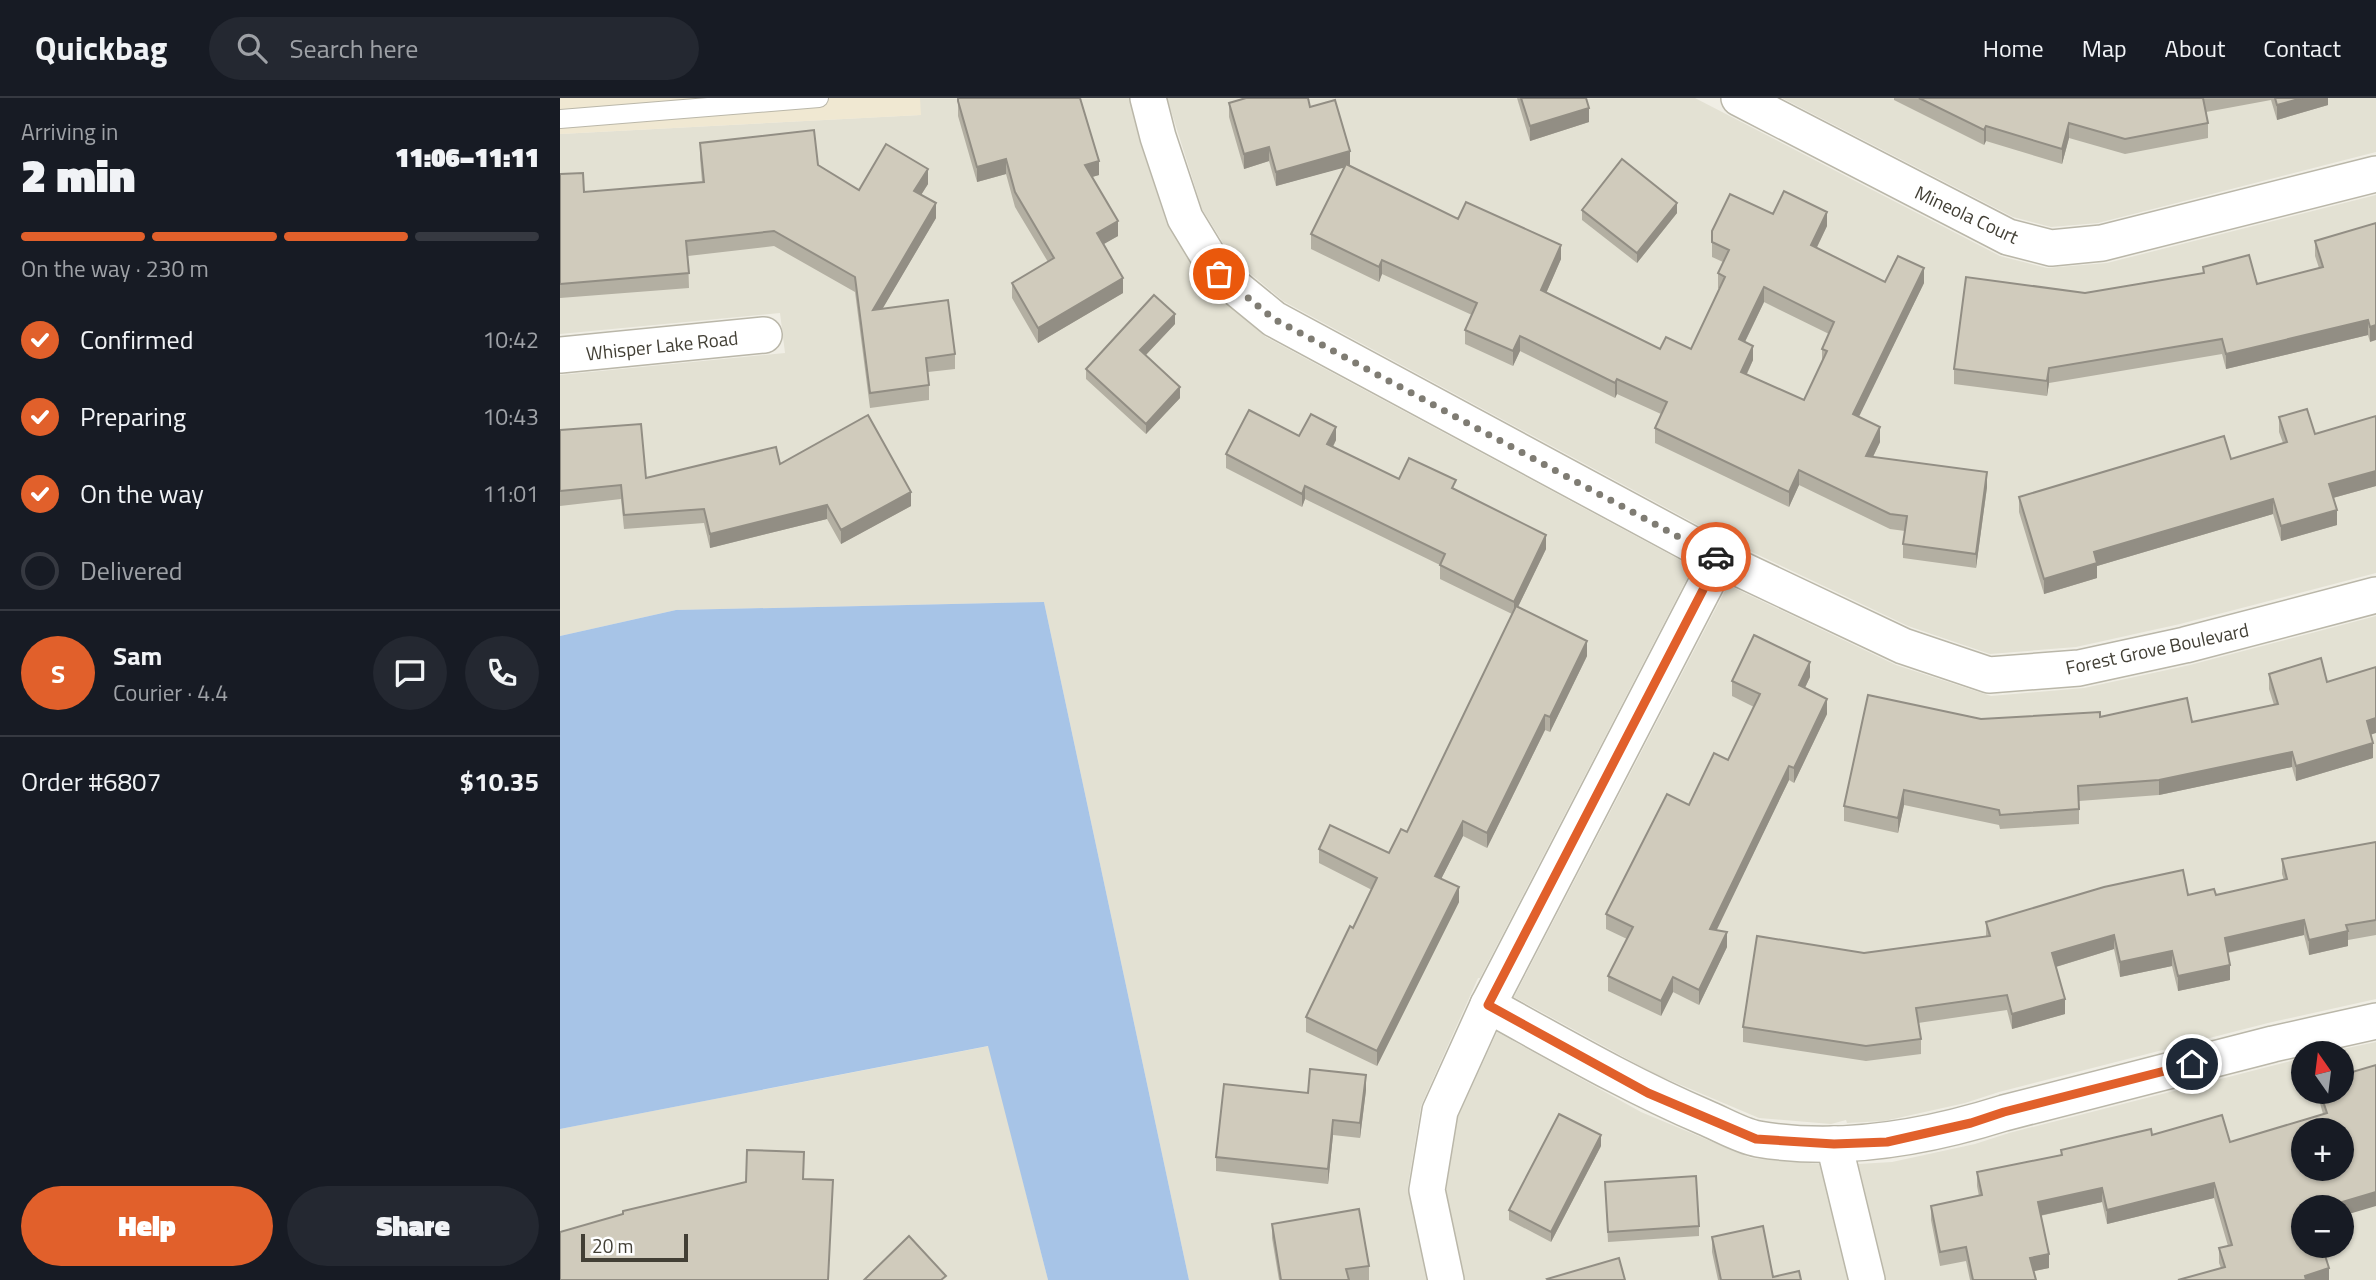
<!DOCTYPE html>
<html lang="en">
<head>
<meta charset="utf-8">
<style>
	body { margin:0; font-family:"Titillium Web",sans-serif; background:#242831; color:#f1f3f6; height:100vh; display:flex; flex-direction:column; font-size:26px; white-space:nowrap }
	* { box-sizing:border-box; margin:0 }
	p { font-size:23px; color:#9ea1a6 }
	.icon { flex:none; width:38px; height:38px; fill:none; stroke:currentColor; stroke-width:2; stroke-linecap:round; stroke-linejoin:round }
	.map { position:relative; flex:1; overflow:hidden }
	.details { display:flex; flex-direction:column; background:#171b24; width:560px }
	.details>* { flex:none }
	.needle { width:46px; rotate:346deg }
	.controls { position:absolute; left:1731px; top:943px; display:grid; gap:14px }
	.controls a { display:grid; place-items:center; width:63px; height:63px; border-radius:50%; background:#171b24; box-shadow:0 2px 5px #0004; font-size:35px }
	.scale { position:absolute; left:21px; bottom:18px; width:107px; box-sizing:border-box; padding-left:7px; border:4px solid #423f35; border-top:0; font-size:19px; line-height:24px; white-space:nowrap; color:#423f35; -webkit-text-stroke:5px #fff; paint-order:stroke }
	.pin { position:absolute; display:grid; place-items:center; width:60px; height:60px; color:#fff; margin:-30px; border:4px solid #fff; border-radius:50%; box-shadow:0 2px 7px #0007 }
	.courier { position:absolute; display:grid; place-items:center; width:70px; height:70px; margin:-35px; border:5px solid #e1602b; border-radius:50%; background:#fff; color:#222; box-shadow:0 2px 9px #0007 }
	.summary em { font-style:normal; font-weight:800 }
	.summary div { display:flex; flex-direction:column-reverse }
	.summary { display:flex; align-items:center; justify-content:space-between; height:119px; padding:0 21px }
	h1 { font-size:46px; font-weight:800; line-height:52px }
	.bar { display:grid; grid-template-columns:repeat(4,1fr); gap:10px 7px; align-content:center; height:84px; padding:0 21px }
	.bar i { height:9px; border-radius:5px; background:#363941 }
	.bar .selected { background:#e1602b }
	.bar p { grid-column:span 4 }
	.line { display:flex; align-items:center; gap:18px; padding:0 21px; border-top:2px solid #363941 }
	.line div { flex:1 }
	.round { display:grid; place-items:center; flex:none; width:74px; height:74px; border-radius:37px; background:#242831 }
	ol { padding:0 21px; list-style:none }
	li { display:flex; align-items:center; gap:21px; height:77px }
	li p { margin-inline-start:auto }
	li .icon { padding:7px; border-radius:50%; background:#e1602b; color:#fff; stroke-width:4 }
	li:last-child { color:#9ea1a6 }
	li i { width:38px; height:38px; border:4px solid #363941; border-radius:50% }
	.primary-button { display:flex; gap:14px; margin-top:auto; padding:14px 21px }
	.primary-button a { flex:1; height:80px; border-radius:42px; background:#e1602b; color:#fff; font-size:28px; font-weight:800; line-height:80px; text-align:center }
	.primary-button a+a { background:#242831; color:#f1f3f6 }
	header { display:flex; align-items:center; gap:42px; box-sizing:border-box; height:98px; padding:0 35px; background:#171b24; border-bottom:2px solid #363941 }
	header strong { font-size:33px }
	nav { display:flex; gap:38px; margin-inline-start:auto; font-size:24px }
	.search { width:490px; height:63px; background:#242831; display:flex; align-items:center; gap:18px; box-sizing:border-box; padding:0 24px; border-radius:38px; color:#9ea1a6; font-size:26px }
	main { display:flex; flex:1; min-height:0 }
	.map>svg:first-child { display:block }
	.residential { fill:#e3e1d3; fill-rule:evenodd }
	.commercial { fill:#f0e8d2 }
	.water { fill:#a7c4e7 }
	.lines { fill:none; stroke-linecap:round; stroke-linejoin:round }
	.lane-casing { stroke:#bab7a9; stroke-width:20 }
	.street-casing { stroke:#bab7a9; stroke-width:38 }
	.lane { stroke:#fff; stroke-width:18 }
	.street { stroke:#fff; stroke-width:35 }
	.wall { fill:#b3afa2; fill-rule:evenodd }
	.shaded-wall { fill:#928e84 }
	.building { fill:#d0cbbc; stroke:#928e84; stroke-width:2; fill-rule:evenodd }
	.done { stroke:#7f7c73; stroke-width:7; stroke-dasharray:0 12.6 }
	.route { stroke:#e1602b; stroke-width:9 }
	.labels { text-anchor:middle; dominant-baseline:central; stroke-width:5; stroke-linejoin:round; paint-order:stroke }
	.street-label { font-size:19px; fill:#423f35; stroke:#fff }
</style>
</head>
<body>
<header>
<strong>Quickbag</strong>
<div class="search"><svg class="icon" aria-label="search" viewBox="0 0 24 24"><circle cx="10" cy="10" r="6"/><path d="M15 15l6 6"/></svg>Search here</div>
<nav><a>Home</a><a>Map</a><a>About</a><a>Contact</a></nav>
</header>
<main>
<section class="details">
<div class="summary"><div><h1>2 min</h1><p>Arriving in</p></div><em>11:06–11:11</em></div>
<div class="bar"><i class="selected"></i><i class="selected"></i><i class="selected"></i><i></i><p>On the way · 230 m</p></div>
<ol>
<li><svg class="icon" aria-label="check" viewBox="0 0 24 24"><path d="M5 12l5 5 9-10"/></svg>Confirmed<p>10:42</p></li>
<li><svg class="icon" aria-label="check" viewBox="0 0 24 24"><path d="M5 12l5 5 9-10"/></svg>Preparing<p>10:43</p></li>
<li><svg class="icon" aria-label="check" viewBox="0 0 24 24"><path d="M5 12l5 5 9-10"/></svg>On the way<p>11:01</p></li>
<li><i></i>Delivered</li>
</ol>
<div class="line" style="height:126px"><b class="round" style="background:#e1602b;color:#fff">S</b><div><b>Sam</b><p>Courier · 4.4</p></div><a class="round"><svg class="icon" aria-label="chat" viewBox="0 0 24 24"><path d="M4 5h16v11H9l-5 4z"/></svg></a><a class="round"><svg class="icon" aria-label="phone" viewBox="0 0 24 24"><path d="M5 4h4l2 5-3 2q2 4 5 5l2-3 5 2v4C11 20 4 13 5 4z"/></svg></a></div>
<div class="line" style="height:91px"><div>Order #6807</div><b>$10.35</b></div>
<div class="primary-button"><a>Help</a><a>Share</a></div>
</section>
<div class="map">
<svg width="1816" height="1182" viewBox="0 0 1816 1182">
	<rect width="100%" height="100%" fill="#f0eee5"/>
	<g class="residential">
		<polygon points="360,0 569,0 580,44 607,126 644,187 706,239 1133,469 920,880 918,880 861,1008 848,1088 867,1182 629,1182 484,504 116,512 0,538 0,277 225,255 220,215 0,236 0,36 360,17"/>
		<polygon points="607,0 1135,0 1440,158 1487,170 1547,165 1816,97 1816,475 1620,526 1516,549 1430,556 1348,528 1167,442 1153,433 1151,434 723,203 673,161 642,111"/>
		<polygon points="1222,0 1816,0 1816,54 1538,125 1491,129 1453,119"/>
		<polygon points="1168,487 1336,567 1431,598 1524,590 1630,567 1816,518 1816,901 1708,925 1439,994 1405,1005 1324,1023 1287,1025 1286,1022 1271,1026 1199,1020 1095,976 954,899"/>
		<polygon points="937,934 1081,1014 1191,1060 1260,1066 1288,1182 905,1182 886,1093 897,1021"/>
		<path d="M1816,944V1182H1326L1298,1066L1332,1064L1415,1046L1449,1035L1743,960V994H1782V956L1764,955ZM1743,1032H1782V1071H1743ZM1743,1110H1782V1148H1743Z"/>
		<polygon points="429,948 488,1182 0,1182 0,1031"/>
	</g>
	<polygon class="commercial" points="0,0 360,0 361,17 0,36"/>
	<polygon class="water" points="484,504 629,1182 488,1182 428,948 0,1031 0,538 116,512"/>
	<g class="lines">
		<g class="lane-casing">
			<polyline id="lane" points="0,21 259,0"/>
		</g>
		<g class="street-casing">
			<g id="street">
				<polyline points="588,0 598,39 625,120 659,176 714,221 1159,461 1343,548 1429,577 1519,570 1625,547 1816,497"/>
				<polyline points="1179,0 1448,139 1491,150 1542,145 1816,76"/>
				<polyline points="0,257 204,237"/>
				<path d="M928,907C999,946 1069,987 1144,1019C1161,1026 1181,1038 1198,1041C1281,1055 1365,1040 1444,1015L1713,946L1816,923"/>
				<polyline points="1274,1046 1307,1182"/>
				<polyline points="886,1182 867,1092 880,1013 928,907 1159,461"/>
			</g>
		</g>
		<use href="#lane" class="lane"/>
		<use href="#street" class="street"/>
	</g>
	<g class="wall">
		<polygon points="398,0 539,77 532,79 558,138 543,146 563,195 478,245 452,200 452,185 488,164 455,109 446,76 417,84 398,18"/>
		<path d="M683,0H748L750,9L790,68L898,121L1001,161L986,195L1100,251H1131L1159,191L1158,190V175L1163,164L1152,159V133L1213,116L1267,128L1256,150L1325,184L1364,185L1298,319L1320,344L1313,359L1427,389L1416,470L1343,460V446L1345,433L1330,431L1239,387L1229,409L1095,345V330L1101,316L1057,296L1055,300L960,253L953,268L905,246V232L912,217L822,176L819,184L751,151V136L784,69L716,88L709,63L684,71L669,19V5ZM1204,204L1269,236L1262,251V265L1244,302L1187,276L1193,262L1185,244Z"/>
		<polygon points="957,0 1026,0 1029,24 970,43"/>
		<polygon points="1334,0 1768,0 1768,7 1717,22 1711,2 1646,14 1648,25 1648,40 1565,56 1509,40 1502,66 1426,43 1424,47 1334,2"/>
		<polygon points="140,45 258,67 299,92 368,86 361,97 376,120 322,211 395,256 395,271 368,274 369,287 369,302 310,310 295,194 214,148 128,158 129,190 0,200 0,76 24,94 142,84 140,60"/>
		<polygon points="1022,112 1117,115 1077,165 1022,122"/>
		<polygon points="1816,125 1810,244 1808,237 1666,271 1662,256 1489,285 1487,298 1394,286 1394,271 1525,195 1643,176 1643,169 1697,186 1759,170 1755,158 1755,143"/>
		<polygon points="615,226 586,257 620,300 586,336 526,281 526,271"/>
		<polygon points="1719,319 1755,336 1816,388 1773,400 1777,427 1721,443 1713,416 1537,468 1537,480 1484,496 1459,414 1459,399 1671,361 1723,345 1719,334"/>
		<polygon points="0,332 86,380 220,366 351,408 281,446 267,421 150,450 144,425 64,431 61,401 0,408"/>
		<polygon points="739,338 776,342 773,349 839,381 896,392 986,451 958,509 1027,558 990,634 985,632 927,750 903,738 881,781 899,804 817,968 746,934 746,919 793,830 812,792 759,765 759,751 829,755 847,734 952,516 880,481 880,467 745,401 742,409 666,370 666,356"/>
		<polygon points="1709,576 1767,584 1811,636 1813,660 1736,683 1732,669 1599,697 1519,703 1519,726 1440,731 1439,727 1344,707 1338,735 1284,723 1284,708 1421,621 1540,619 1632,624 1714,607 1709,591"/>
		<polygon points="1250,579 1245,590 1267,616 1234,685 1229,682 1156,832 1167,849 1139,907 1113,894 1101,918 1048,893 1048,878 1067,841 1046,831 1046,816 1129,707 1168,662 1194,609 1172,598 1172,583"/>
		<polygon points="1816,744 1816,837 1788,842 1788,848 1749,857 1744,837 1668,855 1670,882 1618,893 1612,868 1560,879 1554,851 1496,869 1505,916 1452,931 1447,912 1358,925 1361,941 1361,956 1306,963 1183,944 1183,929 1304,855 1426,838 1426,824 1628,797 1656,797 1724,782 1722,776 1722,761"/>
		<polygon points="806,992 800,1040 773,1037 768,1086 656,1073 656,1059 748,995"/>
		<polygon points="1758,994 1782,994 1743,1110 1769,1182 1661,1170 1659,1165 1659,1150 1668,1148 1654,1100 1547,1126 1542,1104 1480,1118 1489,1170 1474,1173 1476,1182 1410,1182 1406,1163 1380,1168 1371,1122 1371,1108 1419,1098 1417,1088 1417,1074 1501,1057 1501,1052 1592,1037 1670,1044 1763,1016 1758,998"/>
		<polygon points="1041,1048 991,1144 949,1122 949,1112"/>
		<polygon points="1045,1084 1139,1128 1139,1138 1048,1144"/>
		<polygon points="712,1126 809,1168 809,1182 719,1182 712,1140"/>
		<polygon points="1152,1139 1213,1179 1241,1182 1158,1182 1152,1154"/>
	</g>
	<g class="shaded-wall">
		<polygon points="1742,0 1768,0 1768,7 1717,22 1717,7"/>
		<polygon points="1029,10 1029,24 970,43 970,28"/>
		<polygon points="1509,25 1509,40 1502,66 1502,51"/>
		<polygon points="1426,28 1426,43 1424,47 1424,32"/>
		<polygon points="709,49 709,63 684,71 684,56"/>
		<polygon points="790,53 790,68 716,88 716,74"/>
		<polygon points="446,61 446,76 417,84 417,69"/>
		<polygon points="539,63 539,77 525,81 525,67"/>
		<polygon points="368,71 368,86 354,108 354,93"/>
		<polygon points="376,105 376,120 313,227 313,212"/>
		<polygon points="1117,105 1117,115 1077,165 1077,155"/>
		<polygon points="1267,114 1267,128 1251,162 1251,147"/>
		<polygon points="558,123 558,138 537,150 537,135"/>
		<polygon points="1001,147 1001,161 981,207 981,192"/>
		<polygon points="822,162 822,176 819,184 819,169"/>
		<polygon points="1364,170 1364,185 1293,331 1293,316"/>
		<polygon points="563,180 563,195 478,245 478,230"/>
		<polygon points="1204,189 1204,204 1179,256 1179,241"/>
		<polygon points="615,216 615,226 580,263 580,252"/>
		<polygon points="1808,222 1808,237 1666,271 1666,256"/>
		<polygon points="1816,227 1816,242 1810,244 1810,229"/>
		<polygon points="960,238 960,253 953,268 953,253"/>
		<polygon points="1193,248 1193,262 1181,288 1181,274"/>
		<polygon points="1489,270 1489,285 1487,298 1487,283"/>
		<polygon points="1057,281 1057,296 1055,300 1055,285"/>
		<polygon points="620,289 620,300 586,336 586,326"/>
		<polygon points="776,329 776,342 767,360 767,346"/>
		<polygon points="1320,329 1320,344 1306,373 1306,358"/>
		<polygon points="1239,372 1239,387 1229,409 1229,394"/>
		<polygon points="1816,373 1816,388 1769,401 1769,386"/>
		<polygon points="1427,374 1427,389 1416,470 1416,456"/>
		<polygon points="745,388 745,401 742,409 742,396"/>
		<polygon points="351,394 351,408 281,446 281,432"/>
		<polygon points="1713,401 1713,416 1537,468 1537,480 1484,496 1484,481 1534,454"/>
		<polygon points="267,407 267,421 150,450 150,436"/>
		<polygon points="1777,412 1777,427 1721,443 1721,428"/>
		<polygon points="986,437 986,451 954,517 954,504"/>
		<polygon points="1027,543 1027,558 990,634 990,619"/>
		<polygon points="1250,564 1250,579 1239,602 1239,587"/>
		<polygon points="1267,601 1267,616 1234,685 1234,670"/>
		<polygon points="985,617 985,632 927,750 927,735"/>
		<polygon points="1816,620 1816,635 1807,638 1807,623"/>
		<polygon points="1813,645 1813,660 1736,683 1736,668"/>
		<polygon points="1732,654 1732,669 1599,697 1599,682"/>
		<polygon points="1229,668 1229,682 1150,846 1150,831"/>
		<polygon points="1344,692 1344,707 1338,735 1338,720"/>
		<polygon points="903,723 903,738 875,793 875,778"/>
		<polygon points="899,789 899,804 817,968 817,953"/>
		<polygon points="1744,822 1744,837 1665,855 1665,840"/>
		<polygon points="1788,833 1788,848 1749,857 1749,842"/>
		<polygon points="1167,834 1167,849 1139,907 1139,892"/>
		<polygon points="1554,837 1554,851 1492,870 1492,855"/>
		<polygon points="1612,853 1612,868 1560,879 1560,864"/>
		<polygon points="1670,867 1670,882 1618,893 1618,878"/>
		<polygon points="1113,879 1113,894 1101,918 1101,903"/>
		<polygon points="1505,901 1505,916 1452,931 1452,916"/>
		<polygon points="806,977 806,992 800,1040 800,1025"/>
		<polygon points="773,1022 773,1037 768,1086 768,1071"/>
		<polygon points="1041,1037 1041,1048 991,1144 991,1134"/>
		<polygon points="1654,1085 1654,1100 1547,1126 1547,1112"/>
		<polygon points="1542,1090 1542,1104 1478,1118 1478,1104"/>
		<polygon points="1816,1094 1816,1108 1782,1118 1782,1110 1762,1110"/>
		<polygon points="1489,1156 1489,1170 1470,1174 1470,1160"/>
		<polygon points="1769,1170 1769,1182 1745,1182 1745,1178"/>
	</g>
	<g class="building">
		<polygon points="398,0 520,0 539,63 525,67 558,123 537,135 563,180 478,230 452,185 494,160 455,94 446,61 417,69 398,3"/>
		<polygon points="686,0 748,0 750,9 775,2 790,53 716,74 709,49 684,56 669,5"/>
		<polygon points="961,0 1026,0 1029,10 970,28"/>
		<polygon points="1359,0 1643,0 1648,25 1565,41 1509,25 1502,51 1426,28 1424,32"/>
		<polygon points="1715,0 1742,0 1717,7"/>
		<polygon points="254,32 258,67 299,92 326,46 368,71 354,93 376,105 313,212 388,202 395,256 366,260 369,287 310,295 295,179 214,133 126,143 129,175 0,186 0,76 23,75 24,94 144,84 140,45"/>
		<polygon points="1062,61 1117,105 1077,155 1022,112"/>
		<path d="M786,66L898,121L906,104L1001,147L981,192L1100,251L1106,239L1131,251L1165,179L1158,175L1169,152L1152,144V133L1170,96L1213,116L1224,93L1267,114L1251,147L1325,184L1338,158L1364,170L1293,316L1320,329L1306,358L1427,374L1416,456L1343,446L1347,418L1330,416L1239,372L1229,394L1095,330L1107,304L1057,281L1055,285L960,238L953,253L905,232L917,205L822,162L819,169L751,136ZM1204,189L1274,224L1262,251L1267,253L1244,302L1181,274L1193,248L1179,241Z"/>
		<polygon points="1816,125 1816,227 1810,229 1808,222 1666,256 1662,241 1489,270 1487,283 1394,271 1406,179 1525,195 1644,175 1643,169 1689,157 1697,186 1763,169 1755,143"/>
		<polygon points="594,197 615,216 580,252 620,289 586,326 526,271"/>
		<polygon points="1747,311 1755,336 1816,318 1816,373 1769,386 1777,412 1721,428 1713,401 1534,454 1537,465 1484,481 1459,399 1664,338 1671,361 1727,344 1719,319"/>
		<polygon points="689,312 739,338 751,316 776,329 767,346 839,381 849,360 896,382 892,390 986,437 954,504 880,467 885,456 745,388 742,396 666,356"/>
		<polygon points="308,317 351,394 281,432 267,407 150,436 144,411 64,417 61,387 0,393 0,332 81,326 86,380 216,349 220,366"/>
		<polygon points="956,508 1027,543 990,619 985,617 927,735 903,723 875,778 899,789 817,953 746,919 790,828 793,830 817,780 759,751 770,727 829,755 841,731 847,734"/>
		<polygon points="1194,537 1250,564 1239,587 1267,601 1234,670 1229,668 1150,831 1167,834 1139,892 1113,879 1101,903 1048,878 1073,829 1046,816 1107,696 1129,707 1154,655 1168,662 1200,596 1172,583"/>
		<polygon points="1761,560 1767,584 1816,569 1816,620 1807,623 1813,645 1736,668 1732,654 1599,682 1518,688 1519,711 1440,717 1439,712 1344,692 1338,720 1284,708 1308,597 1421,621 1540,614 1540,619 1627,600 1632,624 1718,606 1709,576"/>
		<polygon points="1816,744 1816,822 1786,827 1788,833 1749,842 1744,822 1665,840 1670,867 1618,878 1612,853 1560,864 1554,837 1492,855 1505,901 1452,916 1447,897 1356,910 1361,941 1306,948 1183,929 1197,838 1304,855 1430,838 1426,824 1544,789 1623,772 1628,797 1654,791 1656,797 1727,781 1722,761"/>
		<path d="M1816,967V1094L1762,1110H1743V1148H1762L1769,1170L1745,1178L1746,1182H1618L1665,1169L1659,1150L1672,1147L1654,1085L1547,1112L1542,1090L1478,1104L1489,1156L1470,1160L1476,1182H1413L1406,1149L1380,1154L1371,1108L1422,1097L1417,1074L1502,1057L1501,1052L1591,1031L1592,1037L1662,1017L1670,1044L1767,1015L1760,994H1782V977ZM1743,1032H1782V1071H1743Z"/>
		<polygon points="750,971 806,977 800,1025 773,1022 768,1071 656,1059 664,986 748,995"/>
		<polygon points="999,1016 1041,1037 991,1134 949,1112"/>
		<polygon points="187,1052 244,1054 243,1081 273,1082 268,1182 0,1182 0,1134 63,1116 63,1113 186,1084"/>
		<polygon points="1136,1078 1139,1128 1048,1134 1045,1084"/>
		<polygon points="799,1111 809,1168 786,1171 789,1182 721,1182 712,1126"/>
		<polygon points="1203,1128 1213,1179 1239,1173 1241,1182 1161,1182 1152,1139"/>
		<polygon points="349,1138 386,1178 381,1182 304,1182"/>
		<polygon points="1059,1160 1065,1182 988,1182 987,1181"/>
	</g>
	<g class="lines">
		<polyline class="done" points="659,176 714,221 1156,459"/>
		<polyline class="route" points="1156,459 1159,461 928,907 1088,995 1196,1041 1274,1046 1327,1044 1411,1025 1444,1014 1632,966"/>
	</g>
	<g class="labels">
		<g class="street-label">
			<text transform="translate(1407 116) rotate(25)">Mineola Court</text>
			<text transform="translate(102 247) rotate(-6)">Whisper Lake Road</text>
			<text transform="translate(1597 550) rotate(-12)">Forest Grove Boulevard</text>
		</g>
	</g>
</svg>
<div class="controls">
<a><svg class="needle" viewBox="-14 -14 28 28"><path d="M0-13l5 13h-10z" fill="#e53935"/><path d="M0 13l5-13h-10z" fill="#9ea1a6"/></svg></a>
<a>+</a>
<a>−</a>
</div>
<div class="scale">20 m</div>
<div class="pin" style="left:659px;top:176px;background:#ea580c"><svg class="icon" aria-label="bag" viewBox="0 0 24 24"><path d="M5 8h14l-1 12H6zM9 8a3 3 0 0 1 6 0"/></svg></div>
<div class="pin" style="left:1632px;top:966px;background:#1f2937"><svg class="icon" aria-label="home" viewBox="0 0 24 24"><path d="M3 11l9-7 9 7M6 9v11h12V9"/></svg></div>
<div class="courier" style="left:1156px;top:459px"><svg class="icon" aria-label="car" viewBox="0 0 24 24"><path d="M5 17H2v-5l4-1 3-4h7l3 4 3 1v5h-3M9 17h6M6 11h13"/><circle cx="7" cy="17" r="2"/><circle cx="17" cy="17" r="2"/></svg></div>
</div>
</main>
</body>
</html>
